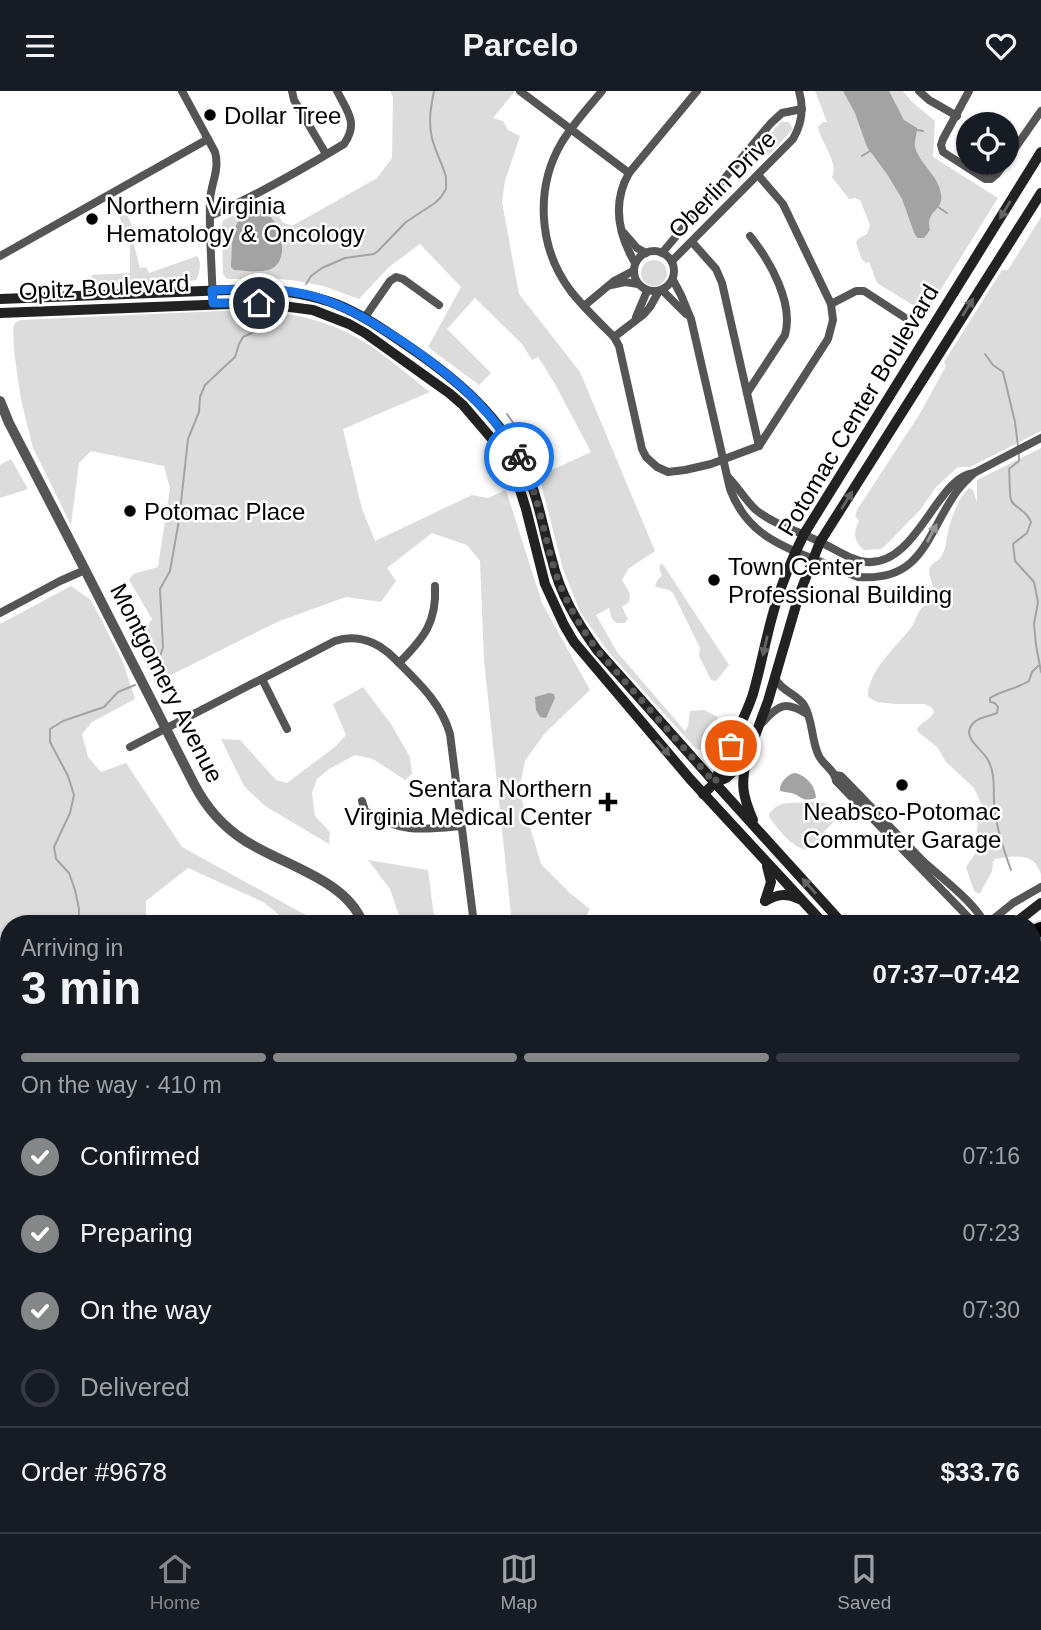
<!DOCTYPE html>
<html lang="en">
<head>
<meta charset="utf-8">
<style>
	body { margin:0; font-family:Arial,sans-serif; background:#20242c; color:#f1f3f6; height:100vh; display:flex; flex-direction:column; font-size:26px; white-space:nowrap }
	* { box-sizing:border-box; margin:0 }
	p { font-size:23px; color:#9ea1a6 }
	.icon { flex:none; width:38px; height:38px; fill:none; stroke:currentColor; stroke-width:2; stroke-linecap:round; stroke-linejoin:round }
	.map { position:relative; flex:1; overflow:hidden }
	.details { position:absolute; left:0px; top:824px; width:1041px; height:618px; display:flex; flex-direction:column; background:#171b24; border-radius:28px 28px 0 0; box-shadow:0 2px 5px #0004 }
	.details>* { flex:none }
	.tools { position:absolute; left:956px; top:21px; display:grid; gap:14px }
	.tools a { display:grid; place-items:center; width:63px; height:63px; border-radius:50%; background:#171b24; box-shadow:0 2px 5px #0004; font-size:35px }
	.pin { position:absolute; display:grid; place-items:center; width:60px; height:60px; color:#fff; margin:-30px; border:4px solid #fff; border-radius:50%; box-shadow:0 2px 7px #0007 }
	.courier { position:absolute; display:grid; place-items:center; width:70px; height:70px; margin:-35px; border:5px solid #1a73e8; border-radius:50%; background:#fff; color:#222; box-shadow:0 2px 9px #0007 }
	.summary em { font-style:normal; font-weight:800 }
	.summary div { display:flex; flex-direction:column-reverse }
	.summary { display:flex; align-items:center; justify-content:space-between; height:119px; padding:0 21px }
	h1 { font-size:46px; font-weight:800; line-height:52px }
	.bar { display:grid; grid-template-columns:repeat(4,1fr); gap:10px 7px; align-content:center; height:84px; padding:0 21px }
	.bar i { height:9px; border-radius:5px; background:#363941 }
	.bar .active { background:#858687 }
	.bar p { grid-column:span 4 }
	.line { display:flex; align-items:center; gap:18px; padding:0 21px; border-top:2px solid #363941 }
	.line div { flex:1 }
	ol { padding:0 21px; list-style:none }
	li { display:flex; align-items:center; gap:21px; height:77px }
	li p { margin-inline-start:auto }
	li .icon { padding:7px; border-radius:50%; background:#858687; color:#fff; stroke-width:4 }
	li:last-child { color:#9ea1a6 }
	li i { width:38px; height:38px; border:4px solid #363941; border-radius:50% }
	header { display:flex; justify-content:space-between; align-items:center; height:91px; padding:0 21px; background:#171b24; font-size:32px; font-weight:800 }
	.tabs { display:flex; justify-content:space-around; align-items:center; height:98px; border-top:2px solid #363941; background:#171b24; font-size:19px; color:#9ea1a6 }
	.tabs a { display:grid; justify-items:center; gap:4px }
	.tabs .active { color:#858687 }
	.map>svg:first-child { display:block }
	.green { fill:#dcdcdc }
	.water { fill:#a3a3a3 }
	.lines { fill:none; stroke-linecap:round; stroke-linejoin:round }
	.stream { stroke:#a3a3a3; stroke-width:2 }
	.motorway-casing { stroke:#dbdbdb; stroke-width:18 }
	.minor { stroke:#555; stroke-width:8 }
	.tertiary { stroke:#555; stroke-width:10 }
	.secondary { stroke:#222; stroke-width:10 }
	.motorway { stroke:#000; stroke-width:14 }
	.oneway { fill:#646464 }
	.oneway2 { fill:#999 }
	.done { stroke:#595959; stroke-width:7; stroke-dasharray:0 12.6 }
	.route { stroke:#1a73e8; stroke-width:9 }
	.poi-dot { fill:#000; stroke:#fff; stroke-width:2.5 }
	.labels { text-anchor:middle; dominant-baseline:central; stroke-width:5; stroke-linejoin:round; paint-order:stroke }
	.poi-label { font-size:24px; fill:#000; stroke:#fff; text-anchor:start }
	.street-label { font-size:24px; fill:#000; stroke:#fff }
</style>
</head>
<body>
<header><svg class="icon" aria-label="menu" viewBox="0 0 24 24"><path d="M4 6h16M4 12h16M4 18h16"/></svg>Parcelo<svg class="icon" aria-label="heart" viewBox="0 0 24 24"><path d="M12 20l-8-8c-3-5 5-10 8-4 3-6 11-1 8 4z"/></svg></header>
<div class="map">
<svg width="1041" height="1441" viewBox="0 0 1041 1441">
	<rect width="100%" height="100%" fill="#fff"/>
	<g class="green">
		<polygon points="390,0 515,0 493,27 503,30 508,39 520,45 505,90 502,111 519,203 580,281 655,460 628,478 622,489 630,503 629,511 622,516 628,528 625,532 616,532 612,528 609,517 596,524 617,561 685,640 688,635 690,620 704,619 718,626 714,641 702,659 696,658 610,563 580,521 563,478 539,385 591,361 555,293 538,266 532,269 522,253 475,207 447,238 491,282 479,294 428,256 461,196 420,153 389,176 359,208 323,195 298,190 280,188 227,188 223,183 222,131 224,129 264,107 274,114 282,131 292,135 377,87 392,67 393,6"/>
		<path d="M815,0H903L911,10L935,30L933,66L998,107L926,222L877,192L869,171L866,172L862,169L856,152L859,147L867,143L870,134L860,109L855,107L849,108L832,86C839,71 821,52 818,36L823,31H827Z"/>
		<polygon points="781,31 789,31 793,38 769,64 759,56"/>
		<path d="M117,107L121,109L136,145L133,150L140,177L146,176L149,182L197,165C202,171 200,182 196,189L183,191L97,194L94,192L91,184L130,182V151L118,123L115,110Z"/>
		<path d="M1041,126V340L970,376H958L936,396L921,418L886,454L881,458L864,459C853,450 853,441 859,430L855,425L857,419L919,324L946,275L944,271L1002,179H1008Z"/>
		<circle cx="654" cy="182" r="13"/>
		<path d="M242,219C286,220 328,228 366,252C388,266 409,285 430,301L343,338L362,418L375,450L472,404L488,407L506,399L542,512L590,599L545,642L525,670L519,699L541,773L571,803L590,818L582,833H512L484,569L480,470L467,454L432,442L387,477L396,490L381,511L346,506L277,531L155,592L136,553L152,528L129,489L133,483L158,476L170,397L164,375L91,360L79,372L71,434L33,357L21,309L14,260L13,237L15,232L20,229Z"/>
		<path d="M1041,357V783C1039,779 1038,775 1035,772C1026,762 1007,766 995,768L993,771L992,780L981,801L979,803L974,800L966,776L975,763L977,737L983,717L974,697L946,671L937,656L918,641L917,638C921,631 930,629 934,621L932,617L925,613H895L877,611L868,606C867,581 896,556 910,538C915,532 916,525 920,519C923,515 929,513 932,508C938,497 926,485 930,477C932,471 938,471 941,466C945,460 946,453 947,446C950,430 957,408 969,397L973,399L977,411V389Z"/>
		<polygon points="11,368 28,398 0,407 0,374"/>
		<path d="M662,472L729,574L716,590L711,589L699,565L700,557L673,502C666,496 663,499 655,495L658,488L662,485L659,476Z"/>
		<polygon points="71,495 91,509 123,571 135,608 92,631 82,643 88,666 101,681 126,672 182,756 313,828 317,833 291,833 263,811 188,777 146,810 146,833 9,833 9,1029 0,1031 0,533"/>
		<polygon points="363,596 391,633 410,666 412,683 405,689 373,668 355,664 329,678 317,688 312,702 315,725 330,741 329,753 265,715 244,695 221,648 240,649 276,689 287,692 336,655 346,644 333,613"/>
		<path d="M788,712C806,712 830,706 841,723L822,743L818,750L807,759C791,756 779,739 769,726V724C773,716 779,713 788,712Z"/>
		<polygon points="368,769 428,779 435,833 402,833 390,798"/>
		<polygon points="1041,849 1041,1032 1032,1023 1032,855"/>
		<polygon points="9,1142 9,1189 0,1190 0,1144"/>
		<polygon points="171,1433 631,1433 622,1441 165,1441"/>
	</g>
	<g class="water">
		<path d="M843,0H889L904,29L917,37C917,45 913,52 916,59C922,75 939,86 941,103C944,121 925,118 930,139L924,147H918L915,144L902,108L887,83L867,56L855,22Z"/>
		<path d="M256,117C277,119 293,164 273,177C266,182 243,180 234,179L231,176V173C233,148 229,128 256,117Z"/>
		<polygon points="549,602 554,603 555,607 546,627 540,626 536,619 535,606"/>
		<path d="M794,682C805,683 816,695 816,707C800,712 802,704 791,702C787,701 783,701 780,700C779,692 787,684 794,682Z"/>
	</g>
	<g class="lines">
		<g class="stream">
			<polyline points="917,39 923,40"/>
			<polyline points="862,65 870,60"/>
			<polyline points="938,116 947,122"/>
			<path d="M306,193L311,185L322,177L345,167L374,163L378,160L406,131L435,112L441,106L446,98V86C442,72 435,60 432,47C428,31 431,15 434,0"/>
			<polyline points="985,263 993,274 1003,281 1015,331 1018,355"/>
			<polyline points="507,323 521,343"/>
			<path d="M1019,361V370L1009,378C1010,386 1009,402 1011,409C1015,418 1026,418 1031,431L1027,442L1013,453L1015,470L1034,491L1038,511L1034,533L1036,554L1041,581"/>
			<polyline points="154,584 163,556 160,498 170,480 179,429 188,348 199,321 200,306 205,294 235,266 239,253 243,246 254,241 267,238 279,226"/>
			<path d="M1011,779C1004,760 998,742 995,722C992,705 997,685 988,669C983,659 965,649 970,637C975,626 988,626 997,622L998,616L995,612L990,611V607C1003,599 1016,598 1029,590L1032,581L1038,575"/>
			<polyline points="79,833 79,818 75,799 69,782 56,768 54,756 70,722 74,704 68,685 50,651 50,638 63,630 104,616 118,601 135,594"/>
			<polyline points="189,1441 196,1433"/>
		</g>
		<g class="motorway-casing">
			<g id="motorway">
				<polyline points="1032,842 1041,838"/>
				<polyline points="1032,1040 1036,1046"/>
				<polyline points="1032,1096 1041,1088"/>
				<polyline points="1032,1119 1041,1111"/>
				<polyline points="1032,1161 1041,1153"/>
				<polyline points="1032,1203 1041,1195"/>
				<polyline points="1032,1232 1041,1224"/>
				<polyline points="656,1441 665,1433"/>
				<polyline points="680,1441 690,1433"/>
				<polyline points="726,1441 735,1433"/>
				<polyline points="776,1441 786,1433"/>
			</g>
		</g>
		<g class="minor">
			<path d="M182,0L215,61C220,79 211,92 210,109C209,143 212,178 213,213"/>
			<polyline points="292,0 294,9 326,63"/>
			<polyline points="520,0 629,82"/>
			<path d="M602,0C588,17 573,33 562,51C535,96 538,156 570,199C583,216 599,231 614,246L619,255L642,358L646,366L657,376L668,381L685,379L711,373L759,355L828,248L833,229L831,213L783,113L758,84"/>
			<polyline points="919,0 929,9 957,25"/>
			<polyline points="969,0 943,48 941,54 943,61 985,88 991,88 997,83 1005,72"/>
			<polyline points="1006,70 1041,20"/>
			<path d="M210,125C256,105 301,79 344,53C359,32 347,20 337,0"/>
			<polyline points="624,142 637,157 646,162"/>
			<polyline points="692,151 716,178 722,192 759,355"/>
			<circle cx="654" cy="180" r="20"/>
			<polyline points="662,162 771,32 782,22 802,18"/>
			<polyline points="0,165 208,48"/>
			<path d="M672,170L793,48C802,33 804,17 799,0"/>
			<path d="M635,172C618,143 612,112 629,82L697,0"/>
			<path d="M673,189L681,204L691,228L730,398C745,438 773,452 811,467C827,473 842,480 858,486C922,491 926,445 955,403C960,395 967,389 974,382"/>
			<polyline points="611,194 625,191 638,193"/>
			<polyline points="662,199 686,223"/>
			<polyline points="831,213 856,200 864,200 904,226"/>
			<polyline points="584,215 614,190 633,180"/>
			<polyline points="365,226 390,190 396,186 403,188 439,214"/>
			<polyline points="636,226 647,200"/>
			<polyline points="614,246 644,223 650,216 659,200"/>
			<path d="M747,302L785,244C794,212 770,170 750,145"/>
			<path d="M728,386C738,396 746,410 756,419C773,433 798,440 818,450C834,457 849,469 867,471C917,475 937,385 974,382L1041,347"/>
			<polyline points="0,522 60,490 85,479"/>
			<path d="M399,572C424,547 437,531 435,495"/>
			<path d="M775,587C782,601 796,602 804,614C813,629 811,647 818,663C822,674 835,678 836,690L975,833"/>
			<polyline points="262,588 287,638"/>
			<path d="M763,631C779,613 786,610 807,623"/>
			<path d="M130,656L335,550C347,546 361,547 373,552C385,557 394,567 403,576C423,596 442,615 450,643L474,833"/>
			<path d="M835,684L841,685C869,713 896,743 924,771C939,785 979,815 984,833"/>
			<path d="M362,710L365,720C402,742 420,739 461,735"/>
			<polyline points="193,829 212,829 225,833"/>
			<polyline points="987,833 1013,812 1041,796"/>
			<polyline points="0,1094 9,1092"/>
			<polyline points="0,1248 9,1248"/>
			<polyline points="0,1355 9,1355"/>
		</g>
		<g class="tertiary">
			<path d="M0,310L9,332L81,471L194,693C206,716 222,735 244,749C282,774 347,788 363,833"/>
			<polyline points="1032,1432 1039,1441"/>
			<polyline points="86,1441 95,1433"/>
		</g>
		<g class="secondary">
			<path d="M0,208L253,198C281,199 309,203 336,213C361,223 383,238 405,253C457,288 505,328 529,387C540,414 544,442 552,469C560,503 577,531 597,559L715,692L843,833"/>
			<polyline points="0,222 259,212 313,219 349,233 365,242 449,302 463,314 492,348 504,367 520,399 526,418 545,493 564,534 574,551 690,688 824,833"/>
			<path d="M747,667C740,693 743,706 753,729"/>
			<path d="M715,692C724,661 743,634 753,603C761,575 766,546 774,519C781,493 792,468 804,443L1041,61"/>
			<polyline points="703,703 715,692 726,687 734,680 744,665 755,645 768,610 799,504 820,451 1041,102"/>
			<polyline points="765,810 771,791 767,775"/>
			<path d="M765,810C778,803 786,802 799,808"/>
			<polyline points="1014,833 1041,812"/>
			<polyline points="1032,1062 1041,1072"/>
			<polyline points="1032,1424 1041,1418"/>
			<polyline points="1007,1441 1019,1433"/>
		</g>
		<use href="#motorway" class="motorway"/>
	</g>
	<defs><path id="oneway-solid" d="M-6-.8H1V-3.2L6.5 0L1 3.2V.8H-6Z" transform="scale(1.75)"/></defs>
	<g class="oneway">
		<use href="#oneway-solid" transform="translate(1005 119) rotate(121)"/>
		<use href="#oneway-solid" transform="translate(968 216) rotate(-58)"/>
		<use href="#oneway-solid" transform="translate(847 409) rotate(-58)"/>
		<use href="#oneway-solid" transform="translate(765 555) rotate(103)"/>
		<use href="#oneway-solid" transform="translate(663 657) rotate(49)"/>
		<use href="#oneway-solid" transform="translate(809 795) rotate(-132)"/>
	</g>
	<use class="oneway2" href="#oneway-solid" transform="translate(932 442) rotate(-62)"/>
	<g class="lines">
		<path class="done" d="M519,366C538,400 542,437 553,473C562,505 578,532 597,559L715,692L719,679L731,655"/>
		<path class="route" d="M259,212H213L212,199C246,198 280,196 313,205C347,215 374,232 403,251C450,283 490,316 519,366"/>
	</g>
	<g class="poi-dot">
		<circle cx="210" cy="24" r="7"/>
		<circle cx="92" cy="128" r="7"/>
		<circle cx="130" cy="420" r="7"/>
		<circle cx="714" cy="489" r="7"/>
		<circle cx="902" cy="694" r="7"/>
		<path d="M604.5 700.5h7v7h7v7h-7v7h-7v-7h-7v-7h7z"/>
	</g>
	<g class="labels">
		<g class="poi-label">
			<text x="224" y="24">Dollar Tree</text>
			<text x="106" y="114">Northern Virginia<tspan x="106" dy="28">Hematology &amp; Oncology</tspan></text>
			<text x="144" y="420">Potomac Place</text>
			<text x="728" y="475">Town Center<tspan x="728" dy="28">Professional Building</tspan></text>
			<text x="592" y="697" text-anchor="end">Sentara Northern<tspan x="592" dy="28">Virginia Medical Center</tspan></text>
			<text x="902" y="720" text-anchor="middle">Neabsco-Potomac<tspan x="902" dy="28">Commuter Garage</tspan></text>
		</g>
		<g class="street-label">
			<text transform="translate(722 93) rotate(-45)">Oberlin Drive</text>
			<text transform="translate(104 196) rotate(-3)">Opitz Boulevard</text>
			<text transform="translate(858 319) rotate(-59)">Potomac Center Boulevard</text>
			<text transform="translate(167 592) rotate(63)">Montgomery Avenue</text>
		</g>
	</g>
</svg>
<div class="tools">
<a><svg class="icon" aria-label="locate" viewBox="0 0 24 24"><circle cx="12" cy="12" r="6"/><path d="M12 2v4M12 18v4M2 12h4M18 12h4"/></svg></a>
</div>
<div class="pin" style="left:731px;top:655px;background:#ea580c"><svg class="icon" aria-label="bag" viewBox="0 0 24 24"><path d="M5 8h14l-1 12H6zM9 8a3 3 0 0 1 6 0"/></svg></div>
<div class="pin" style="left:259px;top:212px;background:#1f2937"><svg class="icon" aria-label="home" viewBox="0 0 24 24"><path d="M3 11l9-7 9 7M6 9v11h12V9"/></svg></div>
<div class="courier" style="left:519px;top:366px"><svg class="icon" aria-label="bike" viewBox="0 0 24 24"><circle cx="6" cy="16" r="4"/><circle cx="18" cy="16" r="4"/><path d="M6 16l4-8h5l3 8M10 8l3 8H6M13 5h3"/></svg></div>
<section class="details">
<div class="summary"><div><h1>3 min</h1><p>Arriving in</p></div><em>07:37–07:42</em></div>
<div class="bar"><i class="active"></i><i class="active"></i><i class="active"></i><i></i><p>On the way · 410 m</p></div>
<ol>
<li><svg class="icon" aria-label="check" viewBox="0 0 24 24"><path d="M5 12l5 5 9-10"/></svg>Confirmed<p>07:16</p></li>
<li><svg class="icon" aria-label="check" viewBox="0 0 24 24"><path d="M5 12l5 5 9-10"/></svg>Preparing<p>07:23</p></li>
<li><svg class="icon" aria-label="check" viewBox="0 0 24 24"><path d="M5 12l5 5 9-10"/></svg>On the way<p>07:30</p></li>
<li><i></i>Delivered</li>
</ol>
<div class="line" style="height:91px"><div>Order #9678</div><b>$33.76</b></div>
</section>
</div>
<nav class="tabs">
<a class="active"><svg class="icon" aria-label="home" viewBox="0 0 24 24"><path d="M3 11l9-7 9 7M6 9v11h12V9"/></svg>Home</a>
<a><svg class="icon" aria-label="map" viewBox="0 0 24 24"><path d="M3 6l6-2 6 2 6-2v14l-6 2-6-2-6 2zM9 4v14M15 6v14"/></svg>Map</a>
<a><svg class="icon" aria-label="saved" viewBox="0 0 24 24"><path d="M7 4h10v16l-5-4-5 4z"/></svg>Saved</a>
</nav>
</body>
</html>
